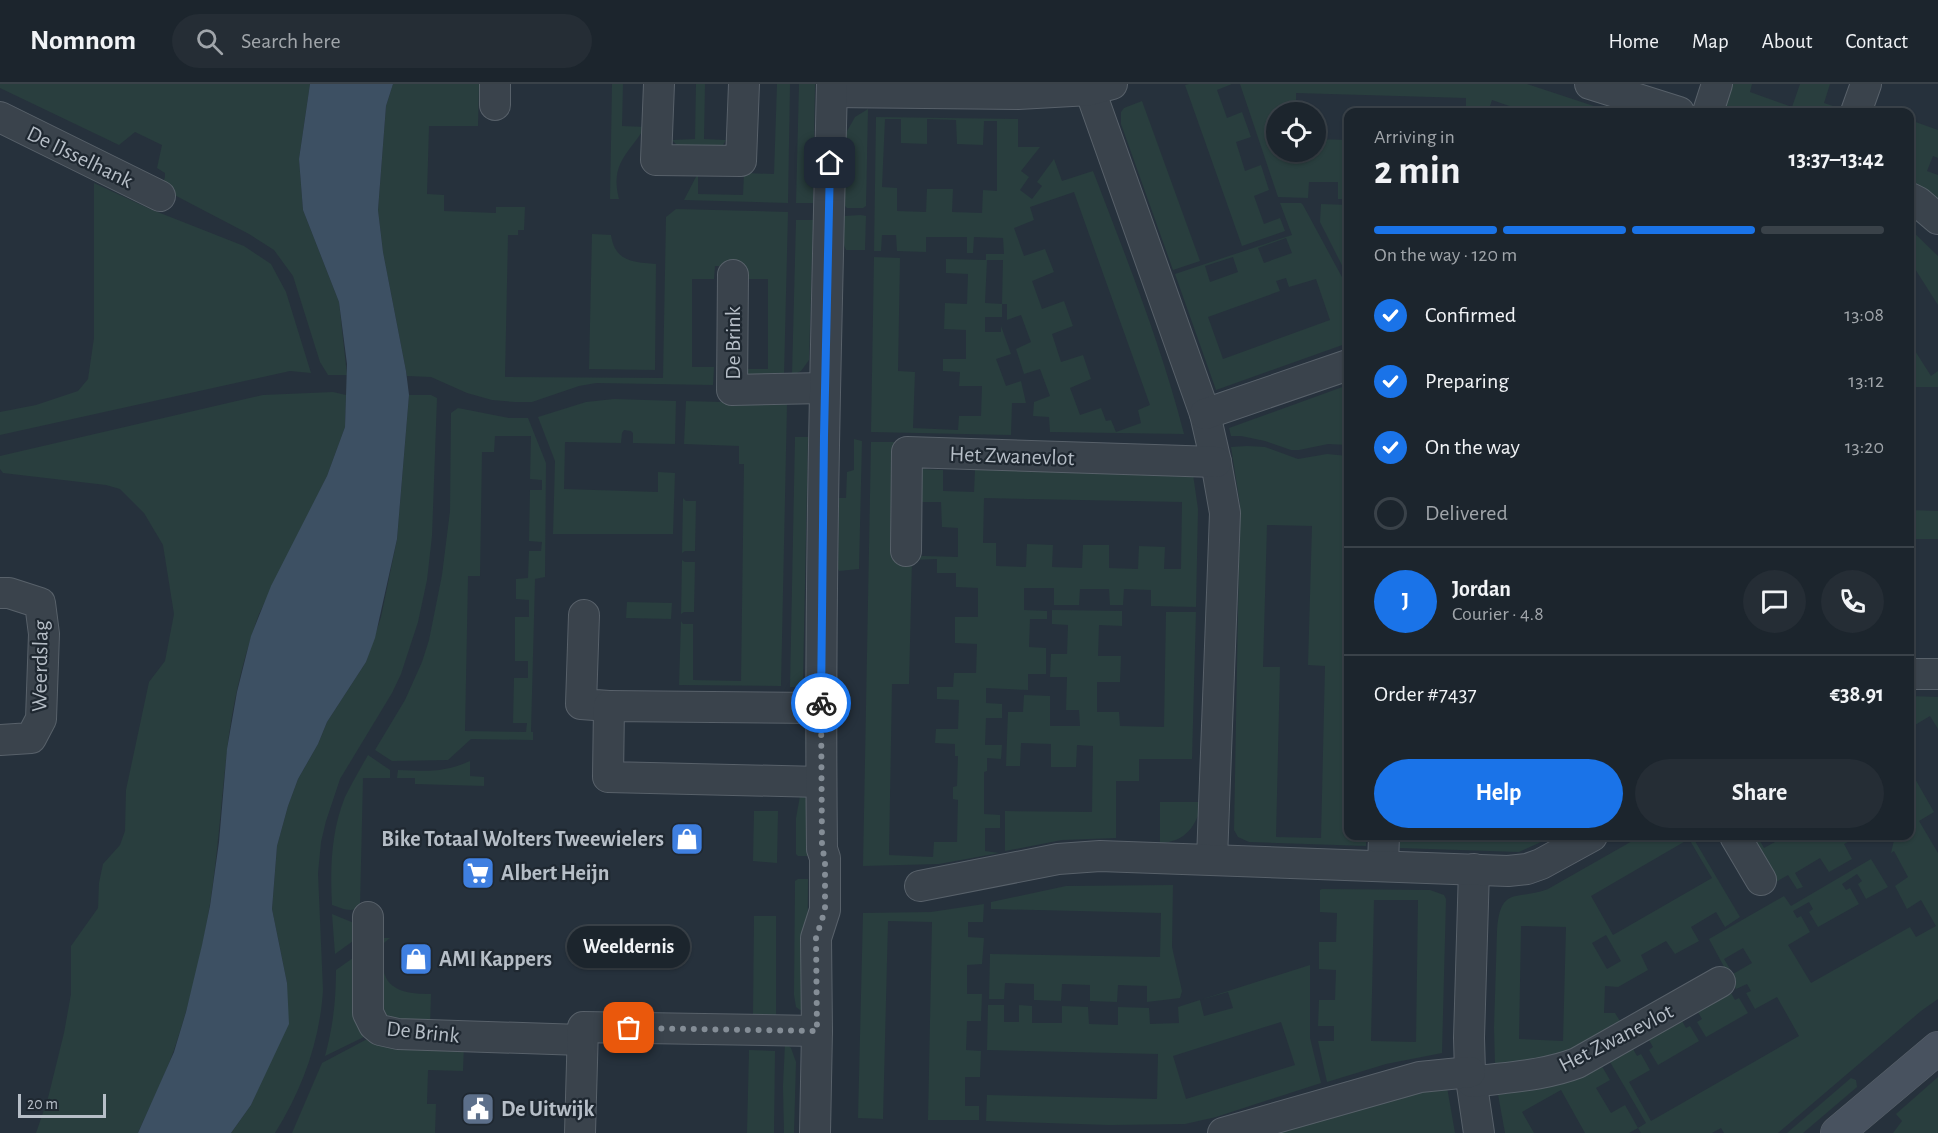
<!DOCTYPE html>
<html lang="en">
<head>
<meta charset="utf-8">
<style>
	body { margin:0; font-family:"Alegreya Sans",sans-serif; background:#252d35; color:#f1f3f6; height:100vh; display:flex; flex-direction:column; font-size:22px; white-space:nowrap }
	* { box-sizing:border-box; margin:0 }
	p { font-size:20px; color:#a0a5aa }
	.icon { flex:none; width:33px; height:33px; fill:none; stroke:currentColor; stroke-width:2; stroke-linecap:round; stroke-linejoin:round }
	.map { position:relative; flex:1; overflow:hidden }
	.side { position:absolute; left:1344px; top:24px; width:570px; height:732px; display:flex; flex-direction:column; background:#1c252d; border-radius:12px; box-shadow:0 2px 4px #0004,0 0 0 2px #3a4249 }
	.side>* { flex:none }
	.fabs { position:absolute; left:1266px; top:18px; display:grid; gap:12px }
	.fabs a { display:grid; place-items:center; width:60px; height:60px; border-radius:50%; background:#1c252d; box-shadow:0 2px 4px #0004,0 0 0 2px #3a4249; font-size:30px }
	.scale { position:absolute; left:18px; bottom:15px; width:88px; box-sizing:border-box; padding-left:6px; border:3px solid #b6bec7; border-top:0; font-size:16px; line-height:21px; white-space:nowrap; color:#b6bec7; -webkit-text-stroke:4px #1f2831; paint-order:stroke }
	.pin { position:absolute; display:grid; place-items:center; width:51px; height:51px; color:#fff; margin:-26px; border-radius:12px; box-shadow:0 3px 9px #0006 }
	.courier { position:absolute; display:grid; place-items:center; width:60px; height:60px; margin:-30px; border:4px solid #1a73e8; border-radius:50%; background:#fff; color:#222; box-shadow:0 2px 8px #0007 }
	.bubble { position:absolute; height:42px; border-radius:21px; background:#1c252d; box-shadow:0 2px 4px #0004,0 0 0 2px #3a4249; font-size:20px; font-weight:700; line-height:42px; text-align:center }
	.headline em { font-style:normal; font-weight:700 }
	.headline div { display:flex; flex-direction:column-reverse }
	.headline { display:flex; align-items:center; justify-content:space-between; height:102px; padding:0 30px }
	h1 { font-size:39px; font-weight:700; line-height:45px }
	.bar { display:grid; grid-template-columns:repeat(4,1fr); gap:9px 6px; align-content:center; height:72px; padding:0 30px }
	.bar i { height:8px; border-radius:4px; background:#3a4249 }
	.bar .selected { background:#1a73e8 }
	.bar p { grid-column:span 4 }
	.line { display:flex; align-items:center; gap:15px; padding:0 30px; border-top:2px solid #3a4249 }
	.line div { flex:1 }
	.round { display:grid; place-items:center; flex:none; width:63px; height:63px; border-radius:32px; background:#252d35 }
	ol { padding:0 30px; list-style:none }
	li { display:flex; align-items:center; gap:18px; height:66px }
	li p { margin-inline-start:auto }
	li .icon { padding:6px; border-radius:50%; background:#1a73e8; color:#fff; stroke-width:4 }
	li:last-child { color:#a0a5aa }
	li i { width:33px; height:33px; border:3px solid #3a4249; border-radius:50% }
	.action { display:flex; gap:12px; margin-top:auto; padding:12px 30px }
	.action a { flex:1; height:69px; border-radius:36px; background:#1a73e8; color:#fff; font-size:24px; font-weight:700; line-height:69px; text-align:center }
	.action a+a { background:#252d35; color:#f1f3f6 }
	header { display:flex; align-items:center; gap:36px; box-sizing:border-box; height:84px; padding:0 30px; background:#1c252d; border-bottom:2px solid #3a4249 }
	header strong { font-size:28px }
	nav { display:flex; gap:33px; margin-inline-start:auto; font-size:21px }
	.search { width:420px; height:54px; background:#252d35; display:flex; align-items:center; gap:15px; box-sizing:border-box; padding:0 21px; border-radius:33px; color:#a0a5aa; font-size:22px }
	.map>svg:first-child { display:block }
	.green { fill:#293e3e; fill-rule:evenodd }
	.water { fill:#3d5063 }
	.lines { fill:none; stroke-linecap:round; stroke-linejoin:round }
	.street-casing { stroke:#58616a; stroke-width:32 }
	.secondary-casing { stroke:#58616a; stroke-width:34 }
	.street { stroke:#3a434c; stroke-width:30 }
	.secondary { stroke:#48525f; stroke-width:33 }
	.done { stroke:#848d96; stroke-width:6; stroke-dasharray:0 10.8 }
	.route { stroke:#1a73e8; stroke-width:8 }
	.labels { text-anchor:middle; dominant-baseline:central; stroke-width:4.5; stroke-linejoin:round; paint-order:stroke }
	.street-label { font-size:22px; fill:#b6bec7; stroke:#1f2831 }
	.poi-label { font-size:22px; font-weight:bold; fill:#b6bec7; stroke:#1f2831; text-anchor:start }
</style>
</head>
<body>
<header>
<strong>Nomnom</strong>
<div class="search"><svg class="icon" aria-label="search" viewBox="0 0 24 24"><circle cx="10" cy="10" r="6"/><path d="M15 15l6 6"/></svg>Search here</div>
<nav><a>Home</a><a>Map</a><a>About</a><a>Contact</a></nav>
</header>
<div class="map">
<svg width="1938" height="1049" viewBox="0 0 1938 1049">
	<rect width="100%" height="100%" fill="#26313c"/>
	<g class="green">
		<polygon points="0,0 310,0 299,75 303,126 339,218 347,291 328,291 320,278 293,192 274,166 249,150 161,104 165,93 165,89 157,84 162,61 135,48 119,61 0,4"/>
		<polygon points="393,0 479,0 478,42 429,42 427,110 444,111 444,127 496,129 496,123 525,123 524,146 518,146 518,151 508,151 505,293 663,294 666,133 676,125 788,128 784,292 746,290 746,285 768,285 768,195 746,195 746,182 715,182 714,195 692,195 692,283 714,283 713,301 596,299 579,302 532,318 515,318 492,316 467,309 431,293 407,292 383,168 378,126 386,22"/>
		<path d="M612,0H623L622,42L645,43C628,71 610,79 619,115H610Z"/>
		<polygon points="696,0 705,0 704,55 726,56 723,61 677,61 672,56 695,55"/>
		<polygon points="777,0 790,0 788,119 684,116 698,89 698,110 743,111 744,89 774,90"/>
		<polygon points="799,0 815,0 813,119 796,119"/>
		<polygon points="1189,0 1232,0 1217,6 1227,34 1242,28 1251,53 1236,58 1245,87 1261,81 1269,106 1254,112 1264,140 1280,134 1285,147 1242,162 1185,1"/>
		<polygon points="1240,0 1527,0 1612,28 1527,28 1492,16 1488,28 1466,28 1466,14 1296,9 1296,28 1276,28 1276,68 1316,68 1316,55 1348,56 1348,115 1338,115 1338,98 1309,98 1308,114 1278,113"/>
		<polygon points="1725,0 1752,0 1750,8 1792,23 1800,0 1830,0 1824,19 1839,24 1837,28 1734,28 1717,22"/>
		<polygon points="1142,17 1200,177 1173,186 1121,40 1121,28 1124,24"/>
		<polygon points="868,25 866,122 863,124 847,124 844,121 846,49 855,33"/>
		<path d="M876,33L1018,35V63H1040L1021,87L1029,93L1020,106L1032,115L1042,102L1037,98L1054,75L1062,97L1093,87C1126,173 1161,260 1184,350L1050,348L1049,333L1033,332L1034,318L1050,312L1040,285L1024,290L1016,265L1031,258L1021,231L1007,236V220H1002V233H985V248H1001V242L1011,270L996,275L1006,302L1021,297L1026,319H1012L1011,351L871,348L874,173L900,174L898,287L915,288L913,344L958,346L959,332H981L982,302H959L960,288L943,287V275H966V246L944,245L945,219L967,220L968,190L946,189V175L986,176V170H1004L1003,154L974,153L973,169H967V153H926V168L897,167L896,151H882L881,167H874ZM885,35H901V59L927,60V35L956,36L957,60L983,61L984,37H997V107L983,106L982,129L952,128L953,105H927L926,128L897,127V104L882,103ZM1074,108L1150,321L1138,326L1141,339L1116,348L1111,336L1106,337L1101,324L1080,331L1070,304L1091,295L1083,271L1061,278L1052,250L1073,242L1064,217L1042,225L1032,197L1054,188L1045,165L1024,172L1014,144L1034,136L1030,123ZM987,176H1003L1002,220L985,219Z"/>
		<polygon points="1910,36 1938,46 1938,74 1933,72 1927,87 1938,91 1938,119 1910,100"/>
		<polygon points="94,99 150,125 244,162 271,180 286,208 311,289 290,287 0,351 0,328 36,321 78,307 88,295 94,254"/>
		<path d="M1280,119H1301L1303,121L1343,195L1348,209V259L1216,306L1175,190L1292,151ZM1286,154L1292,169L1264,179L1258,164ZM1233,173L1238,188L1210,198L1205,182ZM1286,194L1289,203L1316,195L1330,236L1223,275L1208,233L1280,207L1276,197Z"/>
		<polygon points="1321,120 1348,121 1348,123 1343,124 1342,156 1348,157 1348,193 1320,138"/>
		<polygon points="861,131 866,132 865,166 846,166 844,161 844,132"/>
		<polygon points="796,136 813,136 809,276 801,287 792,291"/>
		<polygon points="1910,145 1938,172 1938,221 1910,177"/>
		<path d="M592,150L611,151C615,178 633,178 656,180L655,286L589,285Z"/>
		<polygon points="1910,259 1931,292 1938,287 1938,303 1916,303 1913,417 1910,417"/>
		<polygon points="1348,301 1348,361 1328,360 1299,366 1291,366 1265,357 1241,352 1231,352 1229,344"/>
		<path d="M333,308L346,311L345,343L327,392L259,530C243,574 232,621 227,667C221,718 218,769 210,820C202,869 190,919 174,966C164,994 150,1022 138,1049H36L48,1014L64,949L71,910V862L98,824L99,799L103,780L120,761L125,747L126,706L149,598L165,577L174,530L163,461L144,429L120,405L106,401L3,389L0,385V372L263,311Z"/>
		<path d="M409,311H431L437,314L432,452L427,496L418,538L401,590L392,609L340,695L326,737L321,758L318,789L323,906C320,957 302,1006 275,1049H231L251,1021L261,998L287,899L272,825L277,762L288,722L298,695L318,660L327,638L366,578L381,533L397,455Z"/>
		<polygon points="614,315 676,317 675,360 633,359 633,349 631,347 624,346 622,349 621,359 565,358 564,405 658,408 658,388 675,389 673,450 553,450 555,377 538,333 586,318"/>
		<polygon points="686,317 787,320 781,602 679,601 681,537 683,540 693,540 693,596 741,597 744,380 739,380 739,362 684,360"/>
		<path d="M458,324L509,334H528L546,379L545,493L535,495L531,648H533V656L471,655L448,676L392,677L375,666L405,616L422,578L429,556L442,491L450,427L451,329ZM495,352H531L530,395L542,396V406H530L529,457L542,458L541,467H529L528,494L516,495V515L529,516V533H515V577H528V594H514L513,639H527L526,648L465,647L468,492H480L482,368H494Z"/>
		<polygon points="795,353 808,353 803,596 798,603 790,603"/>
		<polygon points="854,355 862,357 859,485 839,487 838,485 839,414 846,414 847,388 854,386"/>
		<path d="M871,358H894L892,471L958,473V444L942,443L941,418H919L921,385L943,386V407L974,408L975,386L1193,390L1198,425L1196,523L1151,522V506L1124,505L1123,521H1110L1109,505H1080L1079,521H1054V504H1024V526L1047,527V535H1030L1029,563L1046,564V590H1028V606L986,604V619L1002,620V634H986L985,661H1002L1001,675L987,674V687L984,688V730L1000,731V744H985V767L999,769L939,780L863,782ZM984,414L1182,418L1181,485H1164L1165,463L1139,462L1138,485L1109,484V461H1083L1082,484L1052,483L1053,461L1027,460L1026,483L996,482V459H983ZM937,475V489H956V503L978,504V533H955V559L977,560L976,589H954L953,603H937V615L959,616L958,645H936L935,659L955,660V672H958L957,702L953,703V715L958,716L957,758H934L933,773L889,771L892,600H909L912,476Z"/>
		<path d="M1247,362L1265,363L1298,375L1327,370L1348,372V432L1346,457H1348V484L1347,485L1346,514H1348V541H1345L1344,570L1348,571V752H1366V762L1249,758L1238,753L1234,746L1240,420L1231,363ZM1267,441L1312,442L1308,581L1325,582L1321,754L1276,753L1280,583H1263Z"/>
		<polygon points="683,414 686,417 696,417 695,467 685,467 682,469"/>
		<polygon points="1910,426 1938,427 1938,455 1911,455 1910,514"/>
		<polygon points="682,476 685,478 695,478 694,528 684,528 681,530"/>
		<polygon points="627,518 672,519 671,535 626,534"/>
		<polygon points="1052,526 1122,527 1122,542 1099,541 1098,572 1121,572 1120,598 1097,598 1097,628 1119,628 1120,642 1164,643 1166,528 1196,528 1192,675 1139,675 1139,697 1116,697 1116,754 1062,756 1005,767 1005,727 1092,728 1093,662 1077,661 1076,683 1051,683 1051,660 1021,659 1020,682 1006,682 1008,628 1023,628 1024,611 1050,612 1050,642 1080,642 1079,626 1066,626 1067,593 1050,593 1051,570 1067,570 1068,541 1052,540"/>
		<polygon points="1910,612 1938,613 1938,645 1930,632 1910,644"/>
		<path d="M368,671L390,686V694H363L360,822C352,830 342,824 332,821C330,784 331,748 345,713C352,699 360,685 368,671Z"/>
		<path d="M470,677V692L484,693V702L415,700V694H397L398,686C426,687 443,689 470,677Z"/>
		<path d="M1910,686L1934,728L1919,737L1938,769V915L1921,927L1778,1049H1724L1721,1044L1712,1049H1641L1638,1044L1629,1049H1585L1561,1006L1522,1028L1534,1049H1505L1497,1005L1600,979L1610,996L1596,1004L1611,1029L1625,1021L1638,1044L1646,1039L1610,978L1633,965L1637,972L1641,970L1650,986L1629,998L1651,1037L1799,952L1777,913L1755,925L1746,909L1751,907L1747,900L1736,905L1709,855L1784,812L1791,822L1871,775L1888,803L1866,815L1858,800L1862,797L1857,790L1842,800L1846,806L1850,804L1859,820L1818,843L1809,828L1813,825L1809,818L1793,827L1797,834L1801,832L1810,848L1788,861L1811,899L1910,843L1916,853L1936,842L1921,816L1907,825L1895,802L1908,793L1894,767L1891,769L1895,752H1910ZM1743,864L1752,879L1733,890L1724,875Z"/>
		<polygon points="800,712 804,712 807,716 817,772 798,772 796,770 796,734"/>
		<path d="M1160,718H1202C1197,741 1186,758 1160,759Z"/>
		<polygon points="754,727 778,727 777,779 753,777"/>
		<polygon points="1400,752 1554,752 1519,768 1400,764"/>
		<path d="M1641,752H1692L1740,833L1725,843L1716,828L1691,843L1699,857L1675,870L1666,857L1641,871L1648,886L1618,903L1605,902L1604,929H1615L1623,942L1562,973L1495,981L1494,944L1497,847C1500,801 1517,817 1548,805ZM1689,755L1712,794L1613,851L1591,812ZM1521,842L1566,843L1563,957L1519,955ZM1606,851L1621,877L1607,885L1592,859Z"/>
		<polygon points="1749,752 1757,752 1764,764 1786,752 1859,752 1844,760 1852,775 1829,788 1820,774 1795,789 1803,803 1797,805 1788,791 1776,798"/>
		<polygon points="798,795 808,795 807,912 803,925 800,926 796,923 794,911 795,797"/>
		<polygon points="1173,801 1172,863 1182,907 1180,914 1147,918 1147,902 1118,901 1117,918 1090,917 1090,901 1062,900 1061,917 1034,916 1034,900 1005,899 1004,915 989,915 990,870 1160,873 1161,829 991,825 991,818 1066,802"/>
		<path d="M1322,805L1430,806L1444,811L1446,815L1442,969L1386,980L1327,998L1318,957H1334V942H1318L1319,916H1335L1336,886L1319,885V858H1336L1337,829L1320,828V806ZM1374,816H1418L1416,958L1371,957Z"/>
		<polygon points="984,820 983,838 968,838 968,853 984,854 982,880 967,881 967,910 982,910 981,937 967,937 966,966 981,967 980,993 965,993 965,1022 979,1022 979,1036 928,1036 932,838 888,837 883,1035 858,1034 863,829 931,828"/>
		<polygon points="332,830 354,839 358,850 353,857 335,870"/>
		<polygon points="754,832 776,832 776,933 753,932"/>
		<path d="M374,854H390L380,862V881H383C384,908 410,910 431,910L430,943L381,931Z"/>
		<path d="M360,869L368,951L325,972C333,943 336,916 336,886Z"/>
		<path d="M1310,881V954L1321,999L1216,1033L1185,1040L1110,1041L986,1037L987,1011L1157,1015L1158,970L987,966L988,921H1004V938H1019V921L1032,922V939H1062V922L1088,923L1089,940L1118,941V923L1149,924L1150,940L1179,939L1178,923ZM1228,908L1233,924L1204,932L1200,916ZM1281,938L1295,981L1186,1015L1173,972Z"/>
		<polygon points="1731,909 1735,916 1739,914 1748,929 1706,953 1697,938 1702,935 1698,928"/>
		<polygon points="1682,937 1686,944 1690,942 1699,957 1658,981 1649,966 1653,963 1649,956"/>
		<polygon points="371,953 464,960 463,987 428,986 427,1020 436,1020 435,1049 292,1049 322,979"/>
		<polygon points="785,959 791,964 796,978 794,1049 784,1049 783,1002"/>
		<polygon points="749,966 775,967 774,1049 747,1049"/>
		<polygon points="1938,993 1938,1049 1893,1049 1902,1037 1896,1030"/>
		<polygon points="1851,994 1856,996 1857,1003 1803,1049 1787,1049"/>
		<polygon points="1447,1003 1455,1049 1280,1049 1392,1014"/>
	</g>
	<polygon class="water" points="310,0 393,0 386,22 378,126 383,168 406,287 409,311 397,455 375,554 366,578 327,638 318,660 298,695 288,722 277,762 272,825 287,899 289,940 251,1021 231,1049 138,1049 174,968 186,928 202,861 210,822 219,758 227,665 237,608 251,552 271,502 327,392 345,343 347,280 339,218 303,126 299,75"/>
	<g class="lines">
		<g class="street-casing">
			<g id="street">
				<polyline points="659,0 656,76 741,77 744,0"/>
				<polyline points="1590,0 1679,28"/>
				<polyline points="1090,6 1205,330 1216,378 1225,429 1212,775"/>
				<polyline points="832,8 1018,10 1090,6 1112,0"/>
				<polyline points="495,21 495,0"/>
				<polyline points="1708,28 1717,0"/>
				<polyline points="1856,28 1866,0"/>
				<polyline points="0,33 160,112"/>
				<polyline points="1910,114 1918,118 1938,135"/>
				<polyline points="733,191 732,306 825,304"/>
				<polyline points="1205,330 1348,281"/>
				<polyline points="906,467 907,368 1216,378"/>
				<polyline points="0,509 9,509 40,519 44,550 41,635 31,654 0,656"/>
				<polyline points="584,531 581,620 609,622"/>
				<polyline points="1910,590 1938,590"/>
				<polyline points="821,624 609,622 608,693 821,698"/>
				<polyline points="1735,752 1761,796"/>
				<polyline points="1383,782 1384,752"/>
				<polyline points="1474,785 1469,954 1470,988 1479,1049"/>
				<polyline points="920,802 1058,775 1100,772 1508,787 1527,785 1541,780 1592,752"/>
				<polyline points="368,833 368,929 374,941 380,946 398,950 582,956"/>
				<path d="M1472,998C1507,993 1543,992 1577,979L1720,898"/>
				<polyline points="580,1049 583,943 817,947"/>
				<path d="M815,1049L817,947L816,854L825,826V774L822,765C819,510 826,255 832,0"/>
				<polyline points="1223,1049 1420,993 1470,988"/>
			</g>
		</g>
		<g class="secondary-casing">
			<polyline id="secondary" points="1837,1049 1938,964"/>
		</g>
		<use href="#street" class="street"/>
		<use href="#secondary" class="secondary"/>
	</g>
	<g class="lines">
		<polyline class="done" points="629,944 817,947 816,854 825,826 825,774 822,765 821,619"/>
		<polyline class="route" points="821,619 824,352 830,79"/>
	</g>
	<defs>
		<g id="shop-square" transform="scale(1.725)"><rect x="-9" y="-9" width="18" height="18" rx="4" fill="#3f7fe0" stroke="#1f2831"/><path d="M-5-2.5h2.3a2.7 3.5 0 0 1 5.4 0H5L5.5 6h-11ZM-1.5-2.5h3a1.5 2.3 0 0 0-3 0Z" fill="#fff"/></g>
		<g id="supermarket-square" transform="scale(1.725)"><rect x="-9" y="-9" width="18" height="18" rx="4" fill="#3f7fe0" stroke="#1f2831"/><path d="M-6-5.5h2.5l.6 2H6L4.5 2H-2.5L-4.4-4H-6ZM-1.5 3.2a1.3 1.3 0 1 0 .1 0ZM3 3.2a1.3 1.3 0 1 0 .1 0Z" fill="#fff"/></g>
		<g id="civic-square" transform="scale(1.725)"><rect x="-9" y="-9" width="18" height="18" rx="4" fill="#5c6f8a" stroke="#1f2831"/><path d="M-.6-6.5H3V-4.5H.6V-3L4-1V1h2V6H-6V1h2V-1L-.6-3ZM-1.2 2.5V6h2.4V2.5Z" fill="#fff"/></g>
	</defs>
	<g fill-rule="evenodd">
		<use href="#shop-square" x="687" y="755"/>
		<use href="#supermarket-square" x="478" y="789"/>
		<use href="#shop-square" x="416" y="875"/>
		<use href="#civic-square" x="478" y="1025"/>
	</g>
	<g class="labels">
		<g class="street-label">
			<text transform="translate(80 73) rotate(26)">De IJsselhank</text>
			<text transform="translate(733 259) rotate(-90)">De Brink</text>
			<text transform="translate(1012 372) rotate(2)">Het Zwanevlot</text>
			<text transform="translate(40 582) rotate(-89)">Weerdslag</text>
			<text transform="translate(423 948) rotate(6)">De Brink</text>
			<text transform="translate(1616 954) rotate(-27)">Het Zwanevlot</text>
		</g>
		<g class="poi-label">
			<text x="664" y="755" text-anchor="end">Bike Totaal Wolters Tweewielers</text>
			<text x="501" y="789">Albert Heijn</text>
			<text x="439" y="875">AMI Kappers</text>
			<text x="501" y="1025">De Uitwijk</text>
		</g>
	</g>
</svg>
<div class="fabs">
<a><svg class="icon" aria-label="locate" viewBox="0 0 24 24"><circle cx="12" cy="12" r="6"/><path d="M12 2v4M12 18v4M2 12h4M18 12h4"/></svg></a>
</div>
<div class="scale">20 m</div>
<div class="pin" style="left:629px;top:944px;background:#ea580c"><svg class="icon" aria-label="bag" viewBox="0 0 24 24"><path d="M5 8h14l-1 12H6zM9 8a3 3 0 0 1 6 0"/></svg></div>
<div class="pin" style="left:830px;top:79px;background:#1f2937"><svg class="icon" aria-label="home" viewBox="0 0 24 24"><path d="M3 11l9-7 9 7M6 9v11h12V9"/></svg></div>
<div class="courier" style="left:821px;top:619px"><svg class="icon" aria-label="bike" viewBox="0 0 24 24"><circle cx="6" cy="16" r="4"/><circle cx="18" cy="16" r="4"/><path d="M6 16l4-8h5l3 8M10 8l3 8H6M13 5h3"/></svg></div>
<div class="bubble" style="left:567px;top:842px;width:123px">Weeldernis</div>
<section class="side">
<div class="headline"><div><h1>2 min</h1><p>Arriving in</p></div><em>13:37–13:42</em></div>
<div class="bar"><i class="selected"></i><i class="selected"></i><i class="selected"></i><i></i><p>On the way · 120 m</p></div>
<ol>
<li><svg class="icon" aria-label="check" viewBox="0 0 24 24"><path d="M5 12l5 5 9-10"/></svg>Confirmed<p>13:08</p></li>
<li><svg class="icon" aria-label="check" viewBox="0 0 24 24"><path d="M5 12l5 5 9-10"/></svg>Preparing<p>13:12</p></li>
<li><svg class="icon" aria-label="check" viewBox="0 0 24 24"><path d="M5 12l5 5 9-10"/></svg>On the way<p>13:20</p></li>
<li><i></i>Delivered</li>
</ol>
<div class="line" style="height:108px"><b class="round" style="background:#1a73e8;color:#fff">J</b><div><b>Jordan</b><p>Courier · 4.8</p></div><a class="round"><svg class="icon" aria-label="chat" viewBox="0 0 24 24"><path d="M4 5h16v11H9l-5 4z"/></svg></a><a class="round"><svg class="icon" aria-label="phone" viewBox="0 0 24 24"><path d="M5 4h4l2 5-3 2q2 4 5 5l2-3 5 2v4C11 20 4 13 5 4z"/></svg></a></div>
<div class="line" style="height:78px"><div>Order #7437</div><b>€38.91</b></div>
<div class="action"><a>Help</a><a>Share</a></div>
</section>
</div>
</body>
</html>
